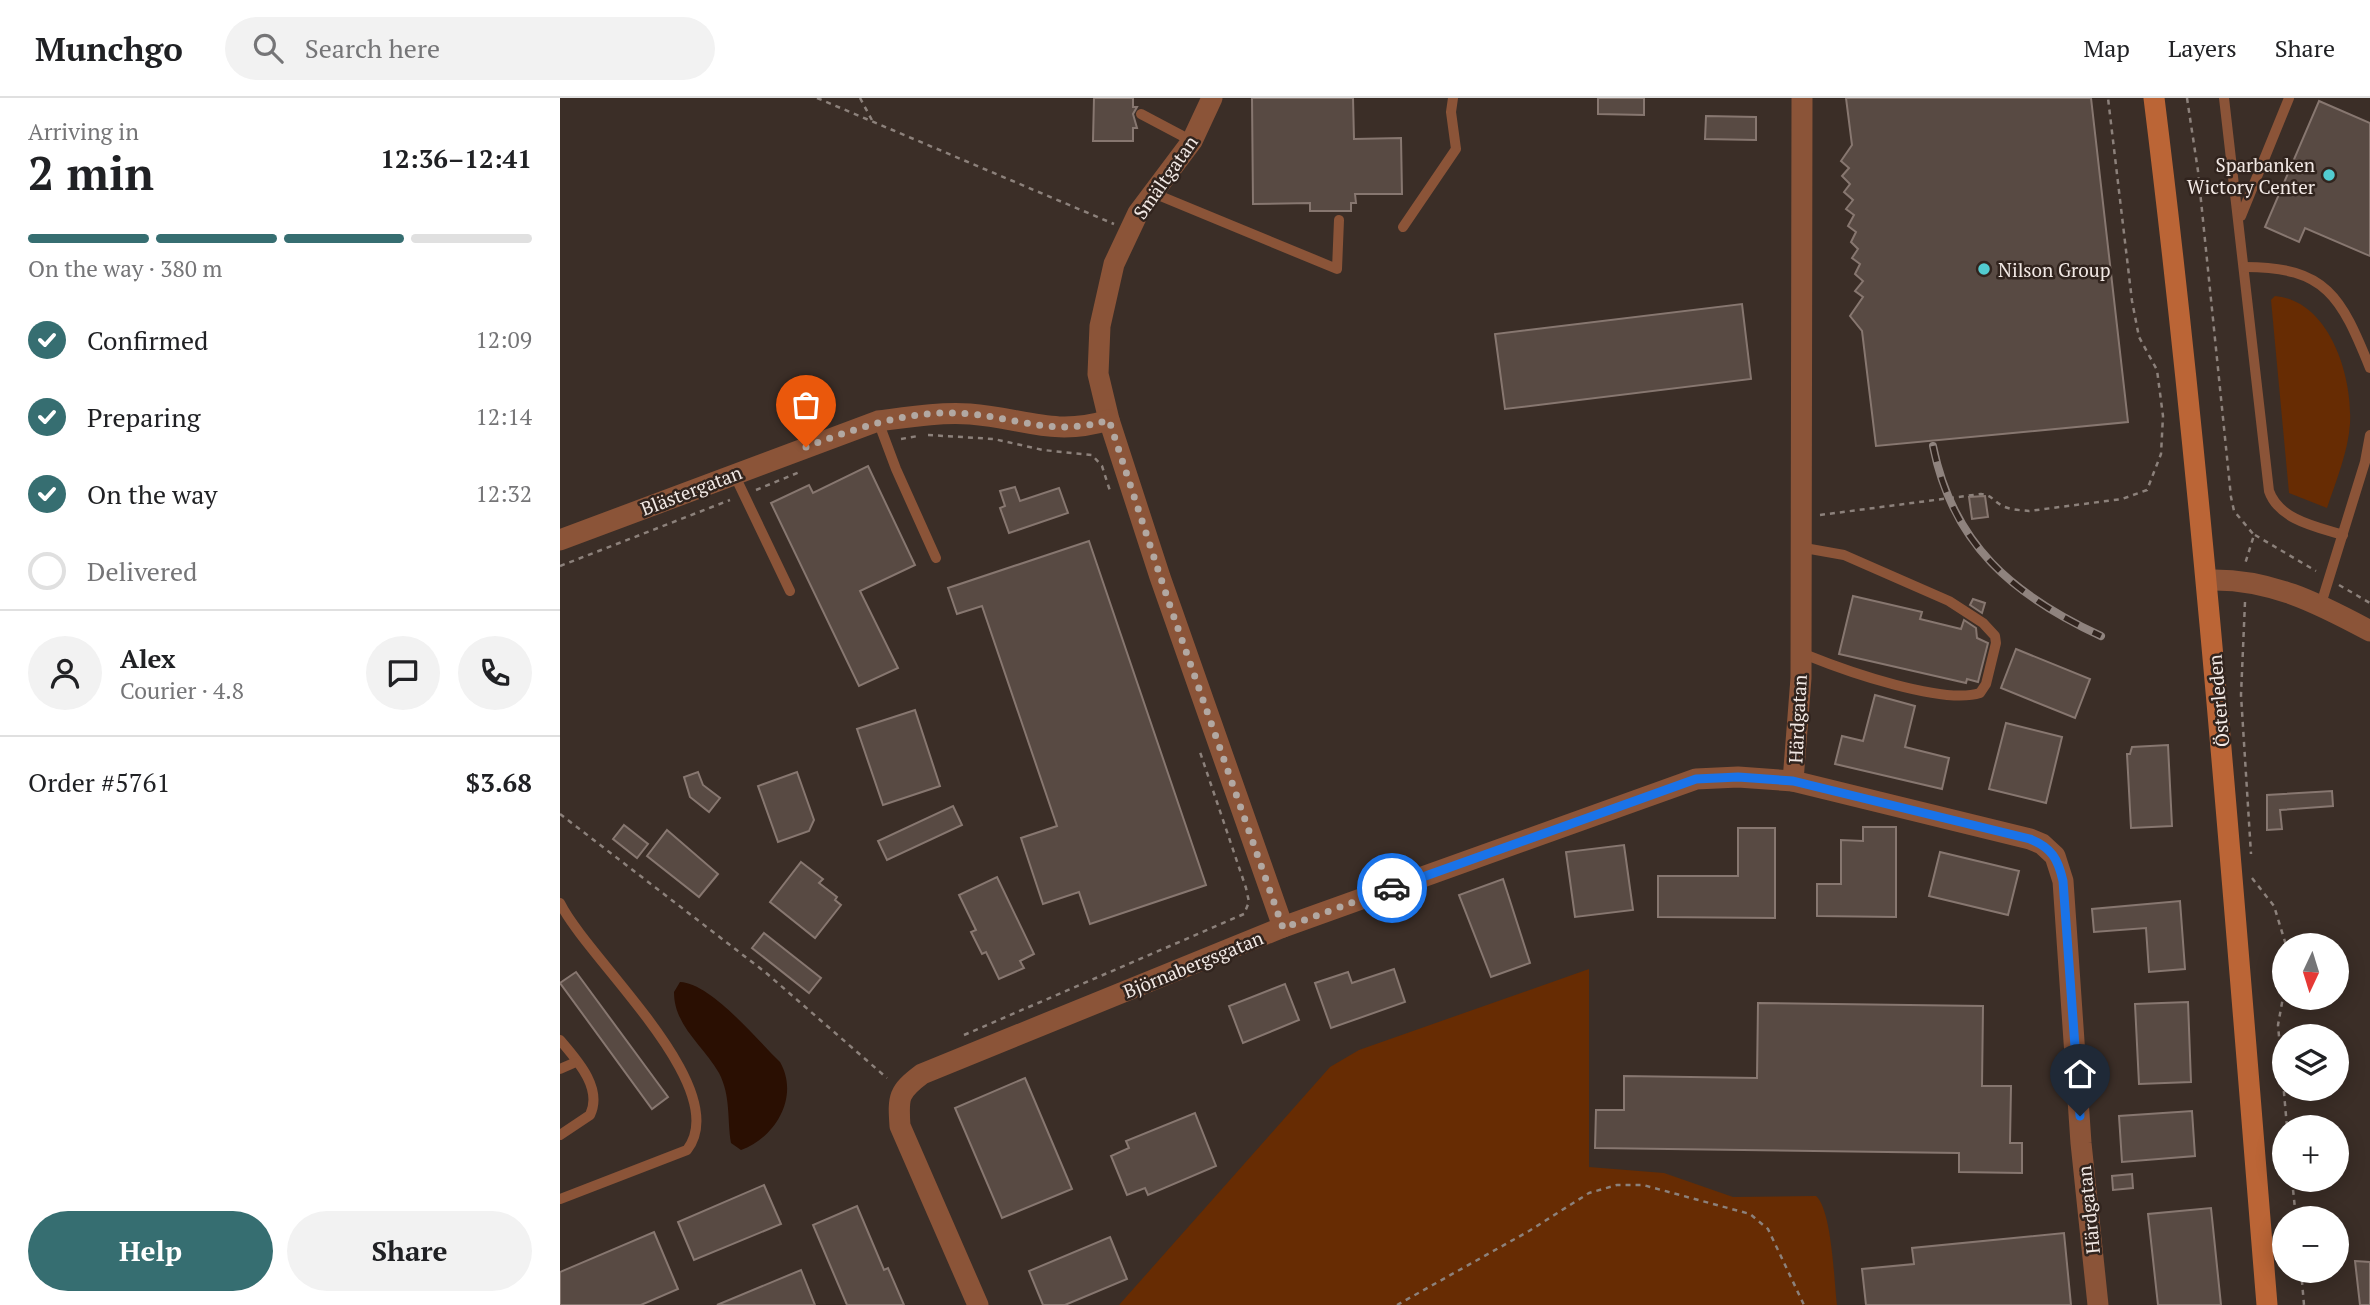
<!DOCTYPE html>
<html lang="en">
<head>
<meta charset="utf-8">
<style>
	body { margin:0; font-family:"PT Serif",serif; background:#f2f2f2; color:#202124; height:100vh; display:flex; flex-direction:column; font-size:26px; white-space:nowrap }
	* { box-sizing:border-box; margin:0 }
	p { font-size:23px; color:#757577 }
	.icon { flex:none; width:38px; height:38px; fill:none; stroke:currentColor; stroke-width:2; stroke-linecap:round; stroke-linejoin:round }
	.map { position:relative; flex:1; overflow:hidden }
	.details { display:flex; flex-direction:column; background:#fff; width:560px }
	.details>* { flex:none }
	.needle { width:46px; rotate:184deg }
	.tools { position:absolute; left:1712px; top:835px; display:grid; gap:14px }
	.tools a { display:grid; place-items:center; width:77px; height:77px; border-radius:50%; background:#fff; box-shadow:0 4px 18px #0003; font-size:35px }
	.pin { position:absolute; display:grid; place-items:center; width:60px; height:60px; color:#fff; margin:-72px -30px; border-radius:50% 50% 50% 0; rotate:-45deg; box-shadow:0 0 7px #0007 }
	.pin .icon { rotate:45deg }
	.courier { position:absolute; display:grid; place-items:center; width:70px; height:70px; margin:-35px; border:5px solid #1a73e8; border-radius:50%; background:#fff; color:#222; box-shadow:0 2px 9px #0007 }
	.overview em { font-style:normal; font-weight:700 }
	.overview div { display:flex; flex-direction:column-reverse }
	.overview { display:flex; align-items:center; justify-content:space-between; height:119px; padding:0 28px }
	h1 { font-size:46px; font-weight:700; line-height:52px }
	.bar { display:grid; grid-template-columns:repeat(4,1fr); gap:10px 7px; align-content:center; height:84px; padding:0 28px }
	.bar i { height:9px; border-radius:5px; background:#e0e0e0 }
	.bar .on { background:#366e71 }
	.bar p { grid-column:span 4 }
	.line { display:flex; align-items:center; gap:18px; padding:0 28px; border-top:2px solid #e0e0e0 }
	.line div { flex:1 }
	.round { display:grid; place-items:center; flex:none; width:74px; height:74px; border-radius:37px; background:#f2f2f2 }
	ol { padding:0 28px; list-style:none }
	li { display:flex; align-items:center; gap:21px; height:77px }
	li p { margin-inline-start:auto }
	li .icon { padding:7px; border-radius:50%; background:#366e71; color:#fff; stroke-width:4 }
	li:last-child { color:#757577 }
	li i { width:38px; height:38px; border:4px solid #e0e0e0; border-radius:50% }
	.action { display:flex; gap:14px; margin-top:auto; padding:14px 28px }
	.action a { flex:1; height:80px; border-radius:42px; background:#366e71; color:#fff; font-size:28px; font-weight:700; line-height:80px; text-align:center }
	.action a+a { background:#f2f2f2; color:#202124 }
	header { display:flex; align-items:center; gap:42px; box-sizing:border-box; height:98px; padding:0 35px; background:#fff; border-bottom:2px solid #e0e0e0 }
	header strong { font-size:33px }
	nav { display:flex; gap:38px; margin-inline-start:auto; font-size:24px }
	.search { width:490px; height:63px; background:#f2f2f2; display:flex; align-items:center; gap:18px; box-sizing:border-box; padding:0 24px; border-radius:38px; color:#757577; font-size:26px }
	main { display:flex; flex:1; min-height:0 }
	.map>svg:first-child { display:block }
	.green { fill:#672c03 }
	.water { fill:#2a0f02 }
	.building { fill:#584a43; stroke:#877770; stroke-width:2 }
	.lines { fill:none; stroke-linecap:round; stroke-linejoin:round }
	.path { stroke:#8c817b; stroke-width:2.5; stroke-dasharray:5 5; stroke-linecap:butt }
	.lane { stroke:#8b5438; stroke-width:10 }
	.street { stroke:#8b5438; stroke-width:21 }
	.secondary { stroke:#bb6536; stroke-width:21 }
	.rail-casing { stroke:#8f837e; stroke-width:8 }
	.rail { stroke:#31241e; stroke-width:5; stroke-dasharray:16; stroke-linecap:butt }
	.done { stroke:#b2a8a2; stroke-width:7; stroke-dasharray:0 12.6 }
	.route { stroke:#1a73e8; stroke-width:9 }
	.poi-dot { fill:#52ccd0; stroke:#31241e; stroke-width:2.5 }
	.labels { text-anchor:middle; dominant-baseline:central; stroke-width:5; stroke-linejoin:round; paint-order:stroke }
	.poi-label { font-size:19px; fill:#f2e9e5; stroke:#31241e; text-anchor:end }
	.street-label { font-size:19px; fill:#f2e9e5; stroke:#31241e }
</style>
</head>
<body>
<header>
<strong>Munchgo</strong>
<div class="search"><svg class="icon" aria-label="search" viewBox="0 0 24 24"><circle cx="10" cy="10" r="6"/><path d="M15 15l6 6"/></svg>Search here</div>
<nav><a>Map</a><a>Layers</a><a>Share</a></nav>
</header>
<main>
<section class="details">
<div class="overview"><div><h1>2 min</h1><p>Arriving in</p></div><em>12:36–12:41</em></div>
<div class="bar"><i class="on"></i><i class="on"></i><i class="on"></i><i></i><p>On the way · 380 m</p></div>
<ol>
<li><svg class="icon" aria-label="check" viewBox="0 0 24 24"><path d="M5 12l5 5 9-10"/></svg>Confirmed<p>12:09</p></li>
<li><svg class="icon" aria-label="check" viewBox="0 0 24 24"><path d="M5 12l5 5 9-10"/></svg>Preparing<p>12:14</p></li>
<li><svg class="icon" aria-label="check" viewBox="0 0 24 24"><path d="M5 12l5 5 9-10"/></svg>On the way<p>12:32</p></li>
<li><i></i>Delivered</li>
</ol>
<div class="line" style="height:126px"><a class="round"><svg class="icon" aria-label="person" viewBox="0 0 24 24"><circle cx="12" cy="8" r="4"/><path d="M4 21q1-7 8-7t8 7"/></svg></a><div><b>Alex</b><p>Courier · 4.8</p></div><a class="round"><svg class="icon" aria-label="chat" viewBox="0 0 24 24"><path d="M4 5h16v11H9l-5 4z"/></svg></a><a class="round"><svg class="icon" aria-label="phone" viewBox="0 0 24 24"><path d="M5 4h4l2 5-3 2q2 4 5 5l2-3 5 2v4C11 20 4 13 5 4z"/></svg></a></div>
<div class="line" style="height:91px"><div>Order #5761</div><b>$3.68</b></div>
<div class="action"><a>Help</a><a>Share</a></div>
</section>
<div class="map">
<svg width="1810" height="1207" viewBox="0 0 1810 1207">
	<rect width="100%" height="100%" fill="#3b2e27"/>
	<g class="green">
		<path d="M1715,198C1770,203 1793,279 1790,326C1788,354 1776,383 1767,410L1729,395L1711,202Z"/>
		<path d="M1029,871V1069L1104,1075L1173,1099L1256,1098C1272,1112 1274,1183 1277,1207H559L770,969L799,952Z"/>
	</g>
	<path class="water" d="M120,884C151,885 197,942 220,964C240,999 215,1040 181,1052L171,1045C167,1021 171,998 159,975C143,947 114,928 114,894Z"/>
	<g class="building">
		<polygon points="534,0 573,0 573,9 577,9 573,16 577,30 573,30 573,43 533,43"/>
		<polygon points="692,0 793,0 794,41 841,40 842,96 795,96 796,105 791,105 791,113 750,113 750,105 693,106"/>
		<polygon points="1038,0 1084,0 1084,17 1038,16"/>
		<polygon points="1286,0 1531,0 1568,324 1316,348 1302,233 1290,218 1303,199 1295,193 1303,183 1295,176 1300,166 1292,160 1298,151 1291,144 1296,134 1288,128 1294,117 1286,111 1293,102 1284,94 1290,86 1282,78 1289,70 1281,63 1292,47"/>
		<polygon points="1759,3 1810,25 1810,158 1745,130 1739,144 1705,129"/>
		<polygon points="1146,18 1196,19 1196,42 1145,41"/>
		<polygon points="1182,206 1191,281 945,311 935,236"/>
		<polygon points="308,368 355,467 300,493 338,570 299,588 211,405 249,387 253,395"/>
		<polygon points="455,389 460,403 499,390 508,415 449,435 440,410 445,408 440,393"/>
		<polygon points="1425,398 1428,419 1412,421 1409,399"/>
		<polygon points="529,443 646,787 530,826 519,794 483,806 461,740 497,728 422,508 397,516 388,490"/>
		<polygon points="1293,498 1362,514 1360,521 1401,531 1404,522 1416,530 1417,540 1428,545 1418,584 1407,581 1406,585 1279,556"/>
		<polygon points="1413,501 1425,505 1422,515 1410,507"/>
		<polygon points="1456,551 1530,581 1515,620 1441,590"/>
		<polygon points="1315,597 1355,608 1345,649 1389,660 1382,691 1275,666 1282,638 1303,643"/>
		<polygon points="355,612 380,688 323,707 297,631"/>
		<polygon points="1446,625 1502,639 1486,705 1429,691"/>
		<polygon points="1608,647 1612,728 1571,730 1567,656 1570,656 1572,649"/>
		<polygon points="138,674 143,687 160,700 149,714 130,699 124,679"/>
		<polygon points="237,674 254,722 249,733 218,744 198,688"/>
		<polygon points="1772,693 1773,708 1720,712 1722,731 1707,732 1707,697"/>
		<polygon points="393,708 402,727 327,762 318,743"/>
		<polygon points="64,727 88,746 77,760 53,741"/>
		<polygon points="1303,729 1336,729 1336,819 1257,818 1257,786 1281,786 1281,742 1303,743"/>
		<polygon points="1178,730 1215,730 1215,820 1098,819 1098,778 1178,778"/>
		<polygon points="107,732 158,776 139,799 87,758"/>
		<polygon points="1064,747 1073,812 1015,819 1006,754"/>
		<polygon points="1380,754 1459,773 1448,817 1369,798"/>
		<polygon points="241,764 263,781 259,785 277,799 275,802 281,807 255,840 210,804"/>
		<polygon points="437,779 474,856 460,863 464,870 439,881 426,854 422,856 411,834 416,832 399,797"/>
		<polygon points="943,781 970,865 931,879 899,797"/>
		<polygon points="1620,803 1625,871 1589,874 1586,830 1534,834 1532,811"/>
		<polygon points="204,835 261,880 249,895 192,850"/>
		<polygon points="834,871 845,904 771,930 755,885 788,874 792,885"/>
		<polygon points="16,874 108,999 92,1011 0,885"/>
		<polygon points="725,886 739,922 683,945 669,908"/>
		<polygon points="1628,904 1631,984 1579,986 1575,906"/>
		<polygon points="1198,905 1423,908 1422,988 1451,988 1450,1045 1462,1045 1462,1075 1399,1074 1399,1055 1035,1050 1036,1012 1064,1012 1064,978 1197,980"/>
		<polygon points="465,980 512,1091 442,1120 395,1010"/>
		<polygon points="1632,1013 1635,1058 1562,1064 1559,1018"/>
		<polygon points="635,1015 656,1068 588,1097 585,1090 567,1097 551,1058 569,1050 566,1043"/>
		<polygon points="1572,1076 1573,1090 1553,1092 1552,1078"/>
		<polygon points="204,1087 221,1126 134,1162 118,1124"/>
		<polygon points="297,1108 324,1172 328,1170 344,1207 287,1207 253,1127"/>
		<polygon points="1651,1110 1661,1207 1598,1207 1588,1116"/>
		<polygon points="94,1134 118,1191 81,1207 0,1207 0,1174"/>
		<polygon points="1504,1135 1511,1207 1306,1207 1302,1171 1354,1166 1352,1150"/>
		<polygon points="550,1139 567,1181 505,1207 483,1207 469,1173"/>
		<polygon points="1795,1163 1810,1164 1810,1207 1800,1207"/>
		<polygon points="241,1172 255,1207 157,1207"/>
	</g>
	<g class="lines">
		<g class="path">
			<polyline points="257,0 554,126"/>
			<polyline points="300,0 313,24"/>
			<polyline points="1627,0 1638,73 1671,399 1674,413 1694,437 1685,466"/>
			<polyline points="368,337 434,341 483,352 532,357 542,368 550,393"/>
			<polyline points="341,341 358,338"/>
			<polyline points="196,392 242,373"/>
			<path d="M1260,417L1421,396C1432,397 1432,402 1441,407C1449,412 1460,412 1469,413L1562,401L1587,392L1601,356L1603,318L1597,272L1579,239L1572,203L1548,0"/>
			<polyline points="1695,437 1756,473"/>
			<polyline points="0,468 170,402"/>
			<polyline points="1779,487 1810,505"/>
			<polyline points="1685,504 1681,597 1691,756"/>
			<polyline points="0,716 205,874 327,980"/>
			<polyline points="1692,780 1714,808 1726,847"/>
			<polyline points="1724,894 1718,927 1727,1029"/>
			<polyline points="404,937 684,816 689,804 686,790 640,654"/>
			<polyline points="1732,1082 1736,1120"/>
			<polyline points="1741,1172 1744,1207"/>
			<polyline points="837,1207 969,1133 1029,1095 1057,1087 1083,1087 1190,1116 1208,1131 1244,1207"/>
		</g>
		<g class="lane">
			<path d="M1664,0L1709,393C1719,422 1757,429 1783,437"/>
			<polyline points="581,16 632,43"/>
			<polyline points="593,95 777,171 779,122"/>
			<polyline points="1681,118 1729,0"/>
			<polyline points="843,129 896,51 891,14 893,0"/>
			<path d="M1685,169C1767,169 1781,199 1810,270"/>
			<polyline points="318,323 336,371 376,460"/>
			<polyline points="174,376 230,493"/>
			<path d="M1239,449L1284,457L1389,503L1423,525L1435,538L1436,545L1426,586L1420,595C1383,607 1286,573 1249,558L1240,560"/>
			<polyline points="1761,506 1805,364 1810,337"/>
			<path d="M0,805C28,862 175,990 127,1052L0,1101"/>
			<path d="M0,942C17,962 43,990 30,1017L0,1037"/>
			<polyline points="0,971 16,964"/>
		</g>
		<g class="street">
			<polyline points="652,0 632,43 578,115 554,166 540,228 538,276 549,322 600,479 723,829"/>
			<polyline points="1242,0 1241,580 1233,683 1470,741 1482,746 1495,758 1503,783 1521,1045 1538,1207"/>
			<path d="M0,442L318,323C349,319 379,314 410,316C464,320 493,339 549,322"/>
			<path d="M1648,482C1709,480 1758,505 1810,533"/>
			<path d="M418,1207L340,1028C338,999 338,994 362,976L723,829L1136,681L1178,679L1233,683"/>
		</g>
		<path class="secondary" d="M1594,0C1644,401 1674,804 1707,1207"/>
		<g class="rail-casing">
			<path id="rail" d="M1373,348C1393,447 1453,497 1541,538"/>
		</g>
		<use href="#rail" class="rail"/>
	</g>
	<g class="lines">
		<path class="done" d="M246,349C299,329 354,310 412,316C463,322 497,338 549,322L608,502L723,830L832,790"/>
		<path class="route" d="M832,790L1136,681L1178,679L1233,683L1470,741C1492,750 1498,761 1503,783L1520,1018"/>
	</g>
	<g class="poi-dot">
		<circle cx="1769" cy="77" r="7"/>
		<circle cx="1424" cy="171" r="7"/>
	</g>
	<g class="labels">
		<g class="poi-label">
			<text x="1755" y="66">Sparbanken<tspan x="1755" dy="22">Wictory Center</tspan></text>
			<text x="1438" y="171" text-anchor="start">Nilson Group</text>
		</g>
		<g class="street-label">
			<text transform="translate(605 79) rotate(-55)">Smältgatan</text>
			<text transform="translate(131 392) rotate(-21)">Blästergatan</text>
			<text transform="translate(1658 603) rotate(-95)">Österleden</text>
			<text transform="translate(1237 621) rotate(-87)">Härdgatan</text>
			<text transform="translate(633 866) rotate(-22)">Björnabergsgatan</text>
			<text transform="translate(1528 1112) rotate(-96)">Härdgatan</text>
		</g>
	</g>
</svg>
<div class="tools">
<a><svg class="needle" viewBox="-14 -14 28 28"><path d="M0-13l5 13h-10z" fill="#e53935"/><path d="M0 13l5-13h-10z" fill="#757577"/></svg></a>
<a><svg class="icon" aria-label="layers" viewBox="0 0 24 24"><path d="M12 4l9 5-9 5-9-5zM3 14l9 5 9-5"/></svg></a>
<a>+</a>
<a>−</a>
</div>
<div class="pin" style="left:246px;top:349px;background:#ea580c"><svg class="icon" aria-label="bag" viewBox="0 0 24 24"><path d="M5 8h14l-1 12H6zM9 8a3 3 0 0 1 6 0"/></svg></div>
<div class="pin" style="left:1520px;top:1018px;background:#1f2937"><svg class="icon" aria-label="home" viewBox="0 0 24 24"><path d="M3 11l9-7 9 7M6 9v11h12V9"/></svg></div>
<div class="courier" style="left:832px;top:790px"><svg class="icon" aria-label="car" viewBox="0 0 24 24"><path d="M5 17H2v-5l4-1 3-4h7l3 4 3 1v5h-3M9 17h6M6 11h13"/><circle cx="7" cy="17" r="2"/><circle cx="17" cy="17" r="2"/></svg></div>
</div>
</main>
</body>
</html>
